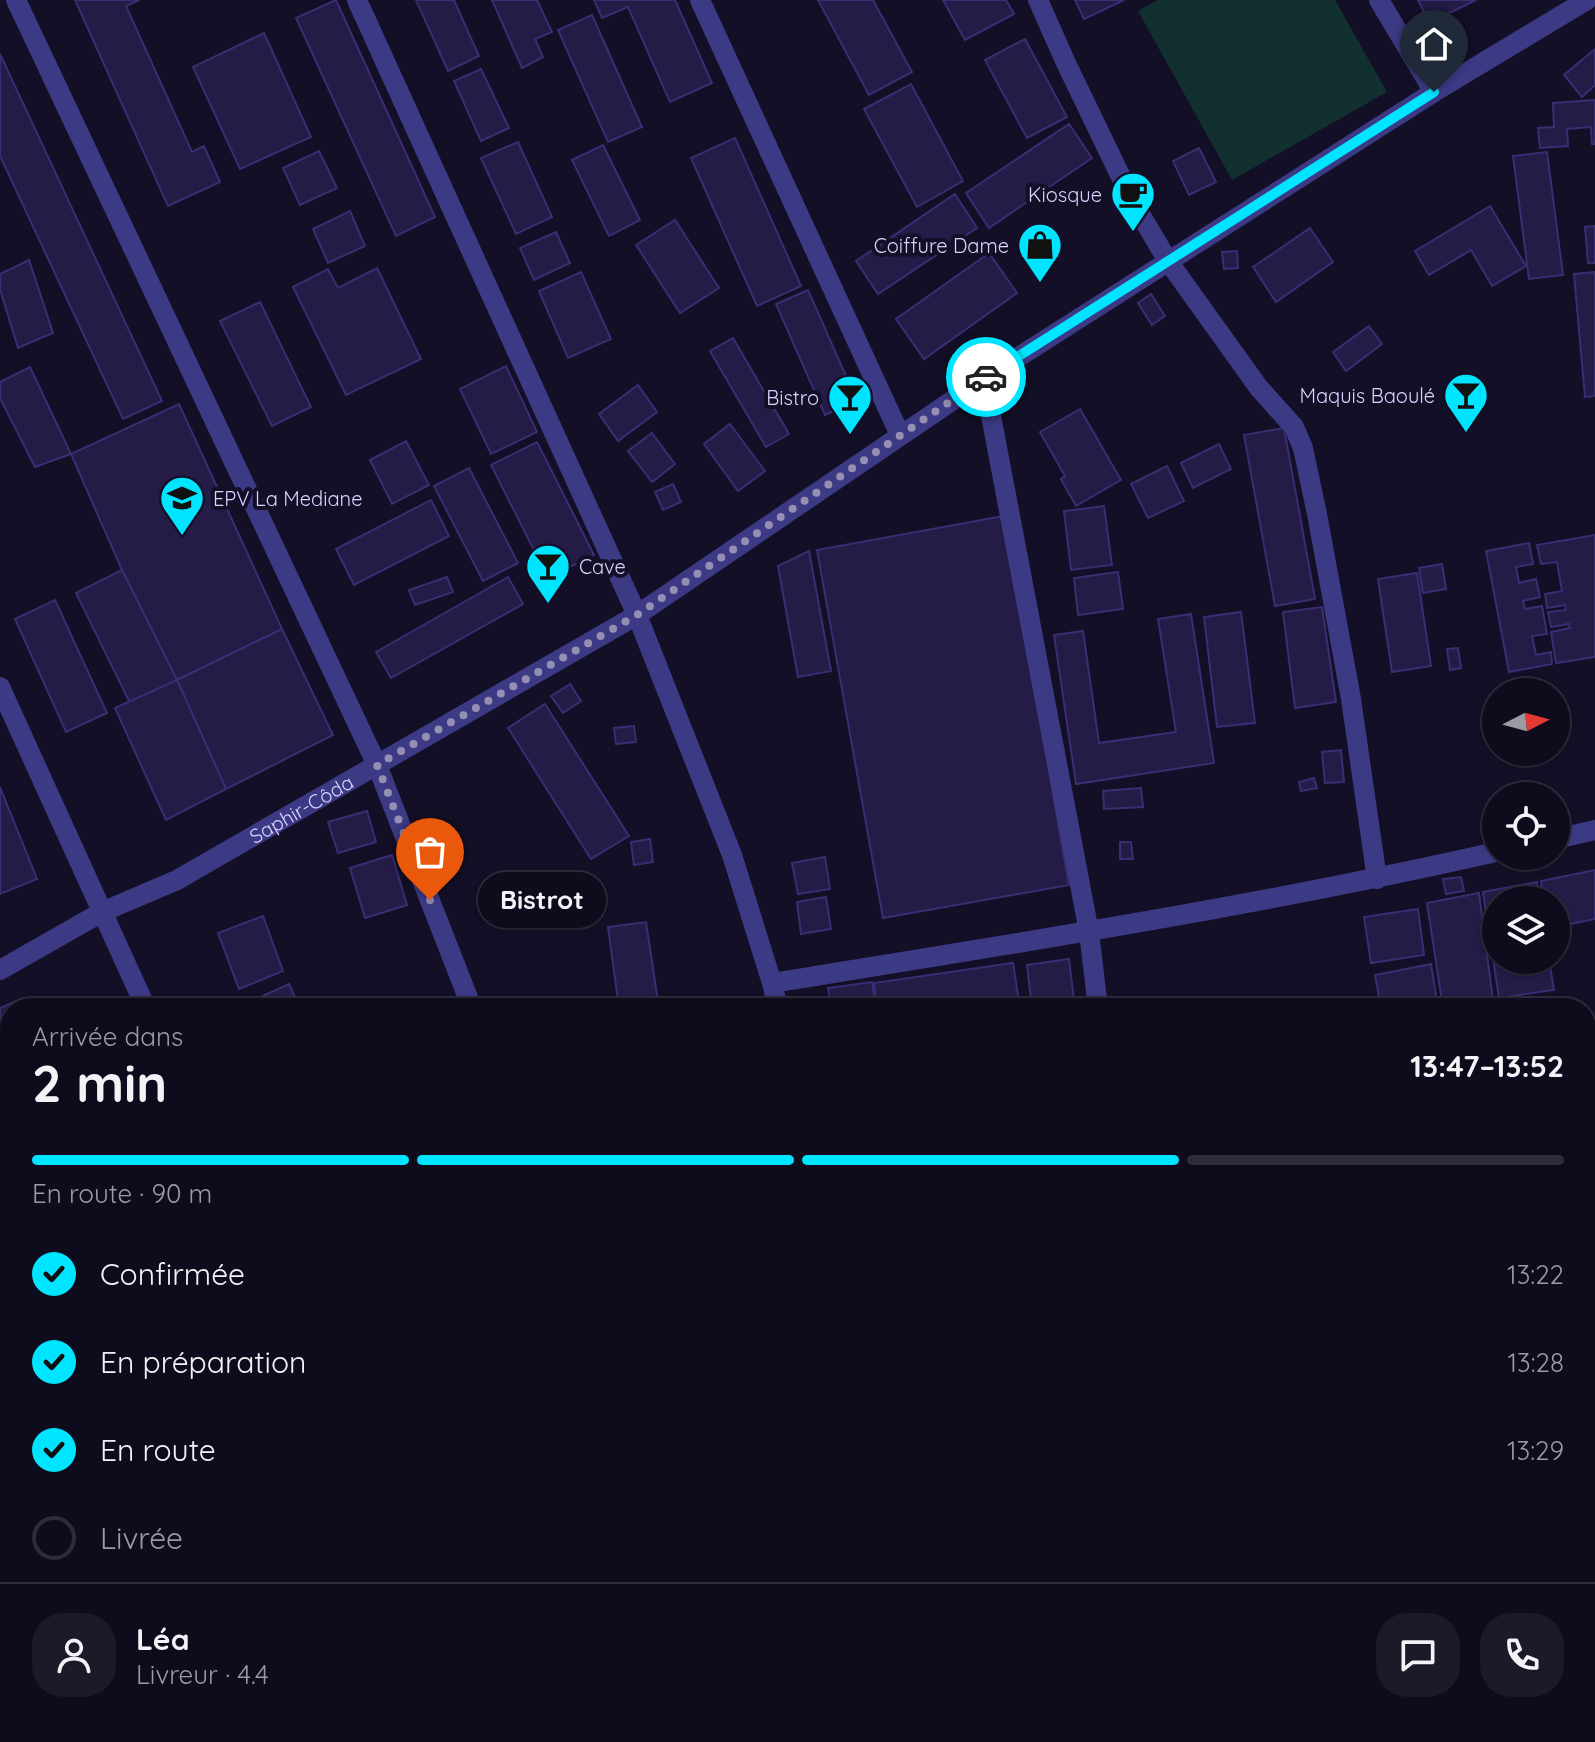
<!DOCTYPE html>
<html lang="fr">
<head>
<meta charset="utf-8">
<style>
	body { margin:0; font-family:Quicksand,sans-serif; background:#1c1929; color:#f1f3f6; height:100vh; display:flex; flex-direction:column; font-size:30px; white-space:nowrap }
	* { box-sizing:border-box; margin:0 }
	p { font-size:26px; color:#9b9ba3 }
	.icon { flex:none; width:44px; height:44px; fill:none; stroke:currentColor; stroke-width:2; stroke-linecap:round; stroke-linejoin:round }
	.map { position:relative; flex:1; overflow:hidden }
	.drawer { position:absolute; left:0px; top:998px; width:1596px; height:744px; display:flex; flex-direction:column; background:#0e0b1c; border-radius:32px 32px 0 0; box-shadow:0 2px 6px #0004,0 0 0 2px #2e2b3b }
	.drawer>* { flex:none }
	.needle { width:52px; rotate:84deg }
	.fabs { position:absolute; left:1482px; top:678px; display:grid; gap:16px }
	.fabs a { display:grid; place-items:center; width:88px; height:88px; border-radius:50%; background:#0e0b1c; box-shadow:0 2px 6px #0004,0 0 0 2px #2e2b3b; font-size:40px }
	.pin { position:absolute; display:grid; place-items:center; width:68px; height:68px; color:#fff; margin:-82px -34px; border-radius:50% 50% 50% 0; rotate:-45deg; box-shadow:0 0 8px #0007 }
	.pin .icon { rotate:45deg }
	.courier { position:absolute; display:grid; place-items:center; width:80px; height:80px; margin:-40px; border:6px solid #00e5ff; border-radius:50%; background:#fff; color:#222; box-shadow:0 2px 10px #0007 }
	.bubble { position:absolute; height:56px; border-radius:28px; background:#0e0b1c; box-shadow:0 2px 6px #0004,0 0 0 2px #2e2b3b; font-size:26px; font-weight:800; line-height:56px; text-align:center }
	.headline em { font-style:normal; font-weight:800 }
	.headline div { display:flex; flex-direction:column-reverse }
	.headline { display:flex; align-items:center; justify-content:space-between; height:136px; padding:0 32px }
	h1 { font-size:52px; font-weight:800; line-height:60px }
	.bar { display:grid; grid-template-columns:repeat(4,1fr); gap:12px 8px; align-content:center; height:96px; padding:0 32px }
	.bar i { height:10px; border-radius:6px; background:#2e2b3b }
	.bar .selected { background:#00e5ff }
	.bar p { grid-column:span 4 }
	.line { display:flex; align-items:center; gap:20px; padding:0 32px; border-top:2px solid #2e2b3b }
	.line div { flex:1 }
	.round { display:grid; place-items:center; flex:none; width:84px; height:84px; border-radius:32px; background:#1c1929 }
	ol { padding:0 32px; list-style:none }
	li { display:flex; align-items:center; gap:24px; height:88px }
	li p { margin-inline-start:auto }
	li .icon { padding:8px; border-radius:50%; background:#00e5ff; color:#111; stroke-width:4 }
	li:last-child { color:#9b9ba3 }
	li i { width:44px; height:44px; border:4px solid #2e2b3b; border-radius:50% }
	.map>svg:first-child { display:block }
	.green { fill:#12302f }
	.building { fill:#241b47; stroke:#3b2d73; stroke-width:2 }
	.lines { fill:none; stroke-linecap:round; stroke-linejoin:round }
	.street { stroke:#3d3a85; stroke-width:20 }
	.done { stroke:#948fb3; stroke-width:8; stroke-dasharray:0 14.4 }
	.route { stroke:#00e5ff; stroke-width:10 }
	.labels { text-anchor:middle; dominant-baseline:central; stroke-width:8; stroke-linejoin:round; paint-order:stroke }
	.poi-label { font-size:20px; fill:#d9d4ff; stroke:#130f26; text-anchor:end }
	.street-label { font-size:20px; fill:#d9d4ff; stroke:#130f26 }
</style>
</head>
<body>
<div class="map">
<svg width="1595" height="1742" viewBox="0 0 1595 1742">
	<rect width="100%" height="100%" fill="#130f26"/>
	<polygon class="green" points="1157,0 1335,0 1387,92 1232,180 1138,11"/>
	<g class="building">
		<polygon points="75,0 139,0 126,6 192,152 204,146 220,182 168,206"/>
		<polygon points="336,0 435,217 396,236 296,18"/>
		<polygon points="416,0 454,0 479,56 448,71"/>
		<polygon points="492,0 537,0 552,32 535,39 543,57 522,68"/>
		<polygon points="594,0 675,0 712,83 670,102 628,7 602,18"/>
		<polygon points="818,0 873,0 912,72 869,95"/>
		<polygon points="943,0 1006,0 1014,14 965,40"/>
		<polygon points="1075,0 1124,0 1084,19"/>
		<polygon points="1418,0 1476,0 1429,23"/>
		<polygon points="592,15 642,127 608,142 558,30"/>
		<polygon points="264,33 311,137 240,169 193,67"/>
		<polygon points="1025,39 1067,117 1027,138 985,60"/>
		<polygon points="1595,49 1595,85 1582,97 1564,75"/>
		<polygon points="0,54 162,401 123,419 0,156"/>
		<polygon points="481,69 509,128 481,141 454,81"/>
		<polygon points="911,84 963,181 917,207 864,109"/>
		<polygon points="1595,100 1595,144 1592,144 1591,127 1567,129 1568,146 1540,148 1538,128 1554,127 1553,103"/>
		<polygon points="1069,124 1092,158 989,228 966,193"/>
		<polygon points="735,138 801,286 757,306 691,158"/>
		<polygon points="518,142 552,217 516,234 481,158"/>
		<polygon points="603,145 640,220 609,236 572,160"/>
		<polygon points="1199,148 1216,182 1189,195 1173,161"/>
		<polygon points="319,151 337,188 300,205 283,168"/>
		<polygon points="1547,152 1563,275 1529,279 1513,156"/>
		<polygon points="955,194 977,228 878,294 856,261"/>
		<polygon points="1490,206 1526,266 1492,286 1471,250 1429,275 1415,251"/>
		<polygon points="350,211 365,246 328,263 313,229"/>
		<polygon points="675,220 719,288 680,313 636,245"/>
		<polygon points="1595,226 1595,263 1588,263 1585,227"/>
		<polygon points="1310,228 1333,262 1276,302 1253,267"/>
		<polygon points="556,232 570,263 534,280 520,248"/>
		<polygon points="1237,251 1238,268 1224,269 1222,252"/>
		<polygon points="989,253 1017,293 924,359 896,319"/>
		<polygon points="29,260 53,333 18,348 0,289 0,274"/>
		<polygon points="377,268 421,359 346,395 293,287 328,269 338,288"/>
		<polygon points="581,272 611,339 568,358 539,291"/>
		<polygon points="1595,272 1595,396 1585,397 1574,274"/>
		<polygon points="808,290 857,401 825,415 776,304"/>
		<polygon points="1151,294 1165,316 1152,325 1138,303"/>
		<polygon points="260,302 311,407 272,426 220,321"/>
		<polygon points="1369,326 1382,344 1346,371 1333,352"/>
		<polygon points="733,338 789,434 766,447 710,351"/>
		<polygon points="506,366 537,432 491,454 460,389"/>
		<polygon points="30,367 71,454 35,467 0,398 0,382"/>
		<polygon points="638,385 657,412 618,441 599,414"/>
		<polygon points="179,404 282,629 177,680 122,570 71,454"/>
		<polygon points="1080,409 1121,480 1076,506 1061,479 1065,476 1040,432"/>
		<polygon points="730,424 765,471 738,491 704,444"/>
		<polygon points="1284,428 1315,599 1275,606 1244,435"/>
		<polygon points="652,433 675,464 652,482 628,451"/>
		<polygon points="406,441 429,485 392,504 370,460"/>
		<polygon points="537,442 594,555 548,578 491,465"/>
		<polygon points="1219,444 1231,469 1193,488 1181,463"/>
		<polygon points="1167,466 1184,501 1148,518 1131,484"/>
		<polygon points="469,468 518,563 483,581 434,486"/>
		<polygon points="673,484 681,502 663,510 655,492"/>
		<polygon points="431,500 449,536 354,585 336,549"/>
		<polygon points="1104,506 1112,565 1071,570 1064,511"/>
		<polygon points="1004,516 1069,885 883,918 817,550"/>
		<polygon points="1595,535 1595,657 1556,663 1551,632 1570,628 1569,624 1551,627 1548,612 1566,610 1565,605 1547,608 1545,594 1562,591 1557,562 1541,564 1537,545"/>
		<polygon points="1529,543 1533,564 1516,567 1519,583 1536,579 1540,597 1523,601 1525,609 1542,606 1547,634 1532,636 1536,655 1551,652 1552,664 1509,672 1486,551"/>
		<polygon points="809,551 831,671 798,677 778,566"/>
		<polygon points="1442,564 1446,589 1423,593 1419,568"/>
		<polygon points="122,570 177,680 130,703 76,593"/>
		<polygon points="1118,572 1123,609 1078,615 1074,578"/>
		<polygon points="1417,573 1431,666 1392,672 1378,579"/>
		<polygon points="447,577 453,592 415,605 409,590"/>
		<polygon points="508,577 523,604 391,678 376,652"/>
		<polygon points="55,600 107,713 66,732 15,619"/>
		<polygon points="1322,607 1336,702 1295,708 1283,612"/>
		<polygon points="1241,612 1255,723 1217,727 1204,617"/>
		<polygon points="1191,614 1214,763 1076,784 1054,635 1083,631 1099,743 1176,732 1158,619"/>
		<polygon points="282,629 333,735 226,789 177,680"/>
		<polygon points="1458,648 1461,668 1450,670 1447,649"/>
		<polygon points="177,680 226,789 166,820 115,708"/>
		<polygon points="570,684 581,701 563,713 551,696"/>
		<polygon points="545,704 629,836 591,859 508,728"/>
		<polygon points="634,726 636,742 616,744 614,728"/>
		<polygon points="1341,750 1344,782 1325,783 1322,752"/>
		<polygon points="1314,778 1317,788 1301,791 1299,782"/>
		<polygon points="0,787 37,879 0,894"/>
		<polygon points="1141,788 1143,807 1104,809 1103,791"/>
		<polygon points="367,811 376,842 338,853 328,822"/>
		<polygon points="650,839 653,862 634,865 631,842"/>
		<polygon points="1120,842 1131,842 1133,859 1120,859"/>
		<polygon points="392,855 407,905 365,918 350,868"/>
		<polygon points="825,857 830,889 798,894 792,863"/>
		<polygon points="1595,870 1595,919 1556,927 1556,900 1544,900 1541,881"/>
		<polygon points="1461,877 1464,891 1446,894 1443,879"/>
		<polygon points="1537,882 1540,900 1496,900 1496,960 1549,960 1554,990 1499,998 1483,892"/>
		<polygon points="1479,893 1494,1008 1443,1008 1427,903"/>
		<polygon points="826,897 831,929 801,934 797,902"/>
		<polygon points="1418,909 1424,955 1371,963 1364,917"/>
		<polygon points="263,916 283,971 239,989 218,933"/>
		<polygon points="646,922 659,1008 619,1008 608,927"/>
		<polygon points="1069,959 1075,1008 1032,1008 1027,965"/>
		<polygon points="1013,963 1020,1008 877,1008 874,983"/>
		<polygon points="1431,964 1438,1008 1381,1008 1375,975"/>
		<polygon points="872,982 876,1008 831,1008 828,988"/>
		<polygon points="289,984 300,1008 236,1008"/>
		<polygon points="23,998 27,1008 10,1008 10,1084 0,1060 0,1008"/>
		<polygon points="1595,1275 1595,1315 1586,1317 1586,1276"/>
		<polygon points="1595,1321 1595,1360 1586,1361 1586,1323"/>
		<polygon points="1591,1396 1595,1423 1595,1443 1586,1445 1586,1397"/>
		<polygon points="10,1446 10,1544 0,1545 0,1447"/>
		<polygon points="1595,1514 1595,1560 1586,1562 1586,1515"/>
		<polygon points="10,1595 10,1657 0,1597"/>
		<polygon points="1595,1595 1595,1637 1586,1638 1586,1596"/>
		<polygon points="1595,1641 1595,1690 1586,1691 1586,1642"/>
		<polygon points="1595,1716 1595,1742 1537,1742 1536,1732 1586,1732 1586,1717"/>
		<polygon points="262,1732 313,1732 313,1742 264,1742"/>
		<polygon points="359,1732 376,1732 377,1742 318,1742 317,1737"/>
		<polygon points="382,1732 439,1732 440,1742 383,1742"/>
		<polygon points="446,1732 470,1732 472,1742 447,1742"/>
		<polygon points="512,1732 543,1732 544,1742 513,1742"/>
		<polygon points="666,1732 717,1732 667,1741"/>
		<polygon points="847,1732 917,1732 919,1742 796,1742"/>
	</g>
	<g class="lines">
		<g class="street">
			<polyline points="16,0 377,765 472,1008"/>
			<polyline points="357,0 637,615 732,855 772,983 778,1008"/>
			<polyline points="700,0 900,435"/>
			<polyline points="1038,0 1066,63 1133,202 1168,261 1259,388 1294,427 1303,448 1317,514 1351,699 1377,879"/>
			<polyline points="1379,0 1434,92"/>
			<polyline points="984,379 1089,932 1098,1008"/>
			<polyline points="0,687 146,1008"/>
			<polyline points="1556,839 1595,830"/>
			<path id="s1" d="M0,970L102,912L177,880L637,615L984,379L1434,92L1587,0"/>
			<path d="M772,983C1014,944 1257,906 1496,852"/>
			<polyline points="1586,1148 1595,1146"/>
			<path d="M0,1245C8,1285 12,1326 0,1365"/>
			<polyline points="0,1429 10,1427"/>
			<polyline points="1586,1481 1595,1479"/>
			<polyline points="1181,1732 1183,1742"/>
			<polyline points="1504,1732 1505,1742"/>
			<polyline points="76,1742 130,1732"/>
		</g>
	</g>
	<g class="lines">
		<polyline class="done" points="430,900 377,765 637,615 986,377"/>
		<polyline class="route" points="986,377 1434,92"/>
	</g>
	<defs>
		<g id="cafe-pin" transform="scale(2.3)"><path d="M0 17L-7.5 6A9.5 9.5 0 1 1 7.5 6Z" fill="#00e5ff" stroke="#130f26"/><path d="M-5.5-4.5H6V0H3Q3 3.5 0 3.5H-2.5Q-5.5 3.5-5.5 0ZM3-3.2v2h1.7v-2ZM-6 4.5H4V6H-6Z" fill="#111"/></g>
		<g id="shop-pin" transform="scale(2.3)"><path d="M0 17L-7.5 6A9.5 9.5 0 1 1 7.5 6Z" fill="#00e5ff" stroke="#130f26"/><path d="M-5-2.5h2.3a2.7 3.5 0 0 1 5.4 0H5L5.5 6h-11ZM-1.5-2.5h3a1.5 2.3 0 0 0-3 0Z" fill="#111"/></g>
		<g id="bar-pin" transform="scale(2.3)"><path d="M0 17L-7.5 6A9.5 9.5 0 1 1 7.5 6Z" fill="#00e5ff" stroke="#130f26"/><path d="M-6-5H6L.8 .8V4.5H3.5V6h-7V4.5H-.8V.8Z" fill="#111"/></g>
		<g id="school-pin" transform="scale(2.3)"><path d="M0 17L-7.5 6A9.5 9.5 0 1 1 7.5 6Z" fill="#00e5ff" stroke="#130f26"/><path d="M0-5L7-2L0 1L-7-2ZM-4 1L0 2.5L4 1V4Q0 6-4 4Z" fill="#111"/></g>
	</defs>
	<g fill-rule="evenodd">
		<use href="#cafe-pin" x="1133" y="194"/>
		<use href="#shop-pin" x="1040" y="245"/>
		<use href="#bar-pin" x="1466" y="395"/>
		<use href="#bar-pin" x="850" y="397"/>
		<use href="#school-pin" x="182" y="498"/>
		<use href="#bar-pin" x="548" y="566"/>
	</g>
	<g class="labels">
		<g class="poi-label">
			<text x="1102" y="194">Kiosque</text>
			<text x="1009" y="245">Coiffure Dame</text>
			<text x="1435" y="395">Maquis Baoulé</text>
			<text x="819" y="397">Bistro</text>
			<text x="213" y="498" text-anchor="start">EPV La Mediane</text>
			<text x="579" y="566" text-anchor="start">Cave</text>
		</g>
		<g class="street-label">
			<text stroke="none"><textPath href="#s1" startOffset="342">Saphir-Côda</textPath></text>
		</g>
	</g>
</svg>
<div class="fabs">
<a><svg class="needle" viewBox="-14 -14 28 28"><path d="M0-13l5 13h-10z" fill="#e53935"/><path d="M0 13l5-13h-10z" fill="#9b9ba3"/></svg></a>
<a><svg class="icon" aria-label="locate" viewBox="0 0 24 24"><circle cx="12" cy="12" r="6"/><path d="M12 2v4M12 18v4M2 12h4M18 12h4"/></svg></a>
<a><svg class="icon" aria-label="layers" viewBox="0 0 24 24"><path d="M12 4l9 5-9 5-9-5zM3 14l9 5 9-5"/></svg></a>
</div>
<div class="pin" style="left:430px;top:900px;background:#ea580c"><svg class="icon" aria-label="bag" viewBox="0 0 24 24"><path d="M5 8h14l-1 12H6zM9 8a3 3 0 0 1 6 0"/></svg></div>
<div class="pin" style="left:1434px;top:92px;background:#1f2937"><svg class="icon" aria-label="home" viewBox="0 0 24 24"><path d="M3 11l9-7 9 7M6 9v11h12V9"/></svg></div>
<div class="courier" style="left:986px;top:377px"><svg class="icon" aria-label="car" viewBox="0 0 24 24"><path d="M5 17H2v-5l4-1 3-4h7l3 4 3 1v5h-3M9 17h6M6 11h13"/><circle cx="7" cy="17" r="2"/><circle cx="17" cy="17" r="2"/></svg></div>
<div class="bubble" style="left:478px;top:872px;width:128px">Bistrot</div>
<section class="drawer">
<div class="headline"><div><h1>2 min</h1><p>Arrivée dans</p></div><em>13:47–13:52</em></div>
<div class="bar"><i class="selected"></i><i class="selected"></i><i class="selected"></i><i></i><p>En route · 90 m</p></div>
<ol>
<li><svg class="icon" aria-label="check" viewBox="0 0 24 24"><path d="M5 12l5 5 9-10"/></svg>Confirmée<p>13:22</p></li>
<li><svg class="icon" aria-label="check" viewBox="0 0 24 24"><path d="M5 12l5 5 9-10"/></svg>En préparation<p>13:28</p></li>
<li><svg class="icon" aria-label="check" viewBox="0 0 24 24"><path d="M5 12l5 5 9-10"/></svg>En route<p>13:29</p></li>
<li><i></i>Livrée</li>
</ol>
<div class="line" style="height:144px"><a class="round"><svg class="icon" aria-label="person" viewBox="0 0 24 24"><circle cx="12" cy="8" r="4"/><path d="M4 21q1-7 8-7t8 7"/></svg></a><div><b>Léa</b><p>Livreur · 4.4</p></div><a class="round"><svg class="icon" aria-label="chat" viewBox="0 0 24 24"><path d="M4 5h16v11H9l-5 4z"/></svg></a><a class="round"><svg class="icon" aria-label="phone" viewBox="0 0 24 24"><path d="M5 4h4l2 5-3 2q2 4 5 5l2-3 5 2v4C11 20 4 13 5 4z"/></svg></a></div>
</section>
</div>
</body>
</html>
